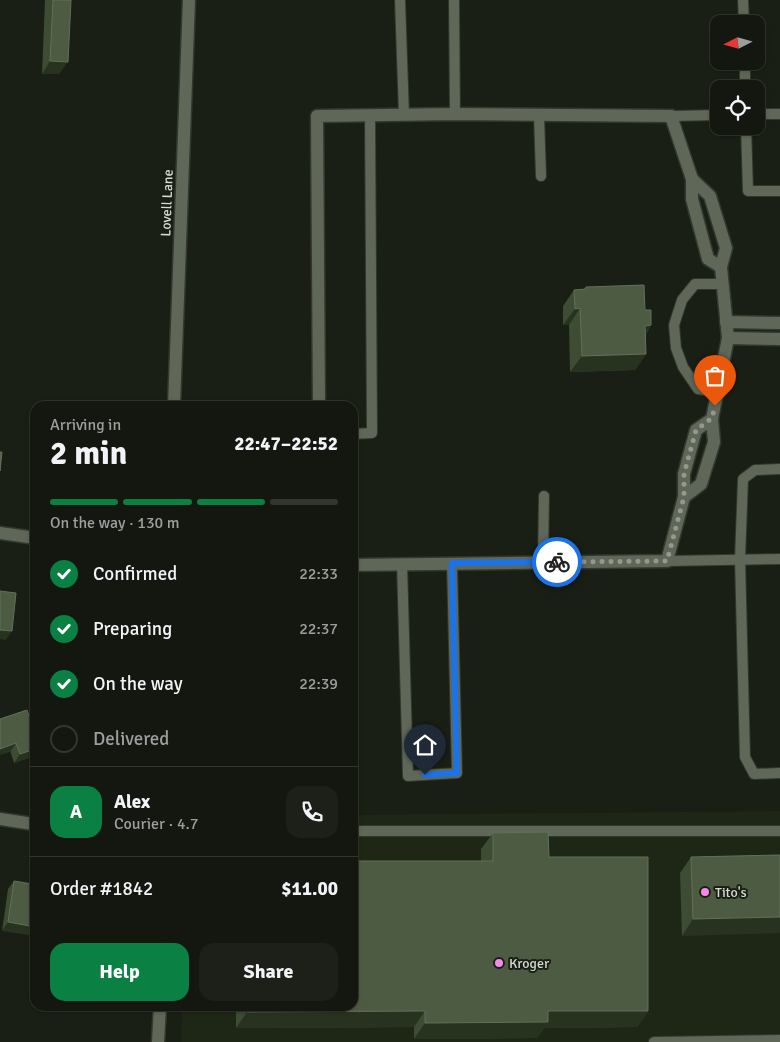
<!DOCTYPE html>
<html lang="en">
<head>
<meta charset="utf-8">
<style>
	body { margin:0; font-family:Signika,sans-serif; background:#1c2018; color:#f1f3f6; height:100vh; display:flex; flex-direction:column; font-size:19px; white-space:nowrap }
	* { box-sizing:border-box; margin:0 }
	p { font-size:16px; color:#9d9f9e }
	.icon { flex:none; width:28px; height:28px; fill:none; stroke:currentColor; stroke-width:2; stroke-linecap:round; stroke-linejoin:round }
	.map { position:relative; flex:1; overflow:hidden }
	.sheet { position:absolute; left:30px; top:401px; width:328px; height:610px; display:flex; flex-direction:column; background:#13170f; border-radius:15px; box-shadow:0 1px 4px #0004,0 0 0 1px #32362f }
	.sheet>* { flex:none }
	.needle { width:32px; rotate:264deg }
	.fabs { position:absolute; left:710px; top:15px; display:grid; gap:10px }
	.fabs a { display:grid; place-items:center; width:55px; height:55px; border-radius:10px; background:#13170f; box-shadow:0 1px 4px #0004,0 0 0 1px #32362f; font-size:25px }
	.pin { position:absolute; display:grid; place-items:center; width:42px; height:42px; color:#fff; margin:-51px -21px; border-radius:50% 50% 50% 0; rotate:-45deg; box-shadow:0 0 5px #0007 }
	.pin .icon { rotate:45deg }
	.courier { position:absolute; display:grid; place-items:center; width:50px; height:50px; margin:-25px; border:4px solid #1a73e8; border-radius:50%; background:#fff; color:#222; box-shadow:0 1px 6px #0007 }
	.overview em { font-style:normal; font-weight:700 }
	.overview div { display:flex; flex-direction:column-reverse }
	.overview { display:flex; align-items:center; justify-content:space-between; height:85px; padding:0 20px }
	h1 { font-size:32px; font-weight:700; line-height:38px }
	.bar { display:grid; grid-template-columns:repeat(4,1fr); gap:8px 5px; align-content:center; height:60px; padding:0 20px }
	.bar i { height:6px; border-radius:4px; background:#32362f }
	.bar .selected { background:#0b8043 }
	.bar p { grid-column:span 4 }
	.line { display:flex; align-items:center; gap:12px; padding:0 20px; border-top:1px solid #32362f }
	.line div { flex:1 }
	.round { display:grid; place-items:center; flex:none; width:52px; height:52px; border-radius:15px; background:#1c2018 }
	ol { padding:0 20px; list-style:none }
	li { display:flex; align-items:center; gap:15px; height:55px }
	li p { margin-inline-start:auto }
	li .icon { padding:5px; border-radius:50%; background:#0b8043; color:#fff; stroke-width:4 }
	li:last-child { color:#9d9f9e }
	li i { width:28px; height:28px; border:2px solid #32362f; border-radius:50% }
	.button { display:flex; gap:10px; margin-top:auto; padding:10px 20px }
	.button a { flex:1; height:58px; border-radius:15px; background:#0b8043; color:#fff; font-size:20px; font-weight:700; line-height:58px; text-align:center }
	.button a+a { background:#1c2018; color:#f1f3f6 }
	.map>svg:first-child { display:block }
	.built { fill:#1e2716 }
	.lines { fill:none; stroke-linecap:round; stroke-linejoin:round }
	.lane-casing { stroke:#333730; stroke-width:12 }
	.street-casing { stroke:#333730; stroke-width:15 }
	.lane { stroke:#5f6759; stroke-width:10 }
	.street { stroke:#5f6759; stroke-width:12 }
	.wall { fill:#3d4c32 }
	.shaded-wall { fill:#28331f }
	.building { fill:#4e5b43; stroke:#636f5a }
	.done { stroke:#949990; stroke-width:5; stroke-dasharray:0 9 }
	.route { stroke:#1a73e8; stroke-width:6 }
	.poi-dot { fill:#f688ec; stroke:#191f14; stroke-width:2 }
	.labels { text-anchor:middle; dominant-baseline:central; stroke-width:4; stroke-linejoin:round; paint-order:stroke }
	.street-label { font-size:14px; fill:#d6dad2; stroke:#191f14 }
	.poi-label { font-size:14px; fill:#d6dad2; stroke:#191f14; text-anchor:start }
</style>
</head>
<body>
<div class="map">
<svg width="780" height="1042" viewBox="0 0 780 1042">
	<rect width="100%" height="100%" fill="#191f14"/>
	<polygon class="built" points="780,811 780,1042 181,1042 182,1006 352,1006 353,815"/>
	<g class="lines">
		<g class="lane-casing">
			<g id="lane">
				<polyline points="400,0 404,115"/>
				<polyline points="454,0 455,114"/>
				<polyline points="743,0 744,24"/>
				<polyline points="745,61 745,89"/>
				<polyline points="756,114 780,114"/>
				<polyline points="539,116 541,176"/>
				<polyline points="671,116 719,115"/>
				<polyline points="746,126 748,191 780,191"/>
				<polyline points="718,392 698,389 683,367 676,348 674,325 682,300 695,284 722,284"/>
				<polyline points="352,434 372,433 370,115"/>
				<polyline points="780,469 755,470 743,479 740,559 745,757 754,774 780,773"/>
				<polyline points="667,561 780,559"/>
				<polyline points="543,562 544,496"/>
				<polyline points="402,564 408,776 457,773 452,563"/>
				<polyline points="352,831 780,831"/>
				<polyline points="654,1042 780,1040"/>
			</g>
		</g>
		<g class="street-casing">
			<g id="street">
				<polyline points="726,322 780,323"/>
				<polyline points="728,338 780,339"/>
				<polyline points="174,406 189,0"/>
				<polyline points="319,406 317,116 455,114 671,116 692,179 692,199 708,259 721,267"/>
				<polyline points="684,497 701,484 714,442 712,419 728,338 721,267 726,248 710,196 692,179"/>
				<polyline points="0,533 35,538"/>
				<polyline points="352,565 667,561 684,497 684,474 696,430 712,419"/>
				<polyline points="0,819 33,824"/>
				<polyline points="158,1042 160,1006"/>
			</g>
		</g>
		<use href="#lane" class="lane"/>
		<use href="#street" class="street"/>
	</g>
	<g class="wall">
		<polygon points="45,0 71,0 59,74 42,74"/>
		<polygon points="586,287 645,310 651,325 646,334 646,354 635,370 570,372 569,325 563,325 563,306 574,290 584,289"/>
		<polygon points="35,442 35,471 29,469"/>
		<polygon points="0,719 34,756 14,763"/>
		<polygon points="493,833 549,857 648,1011 637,1027 544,1028 537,1038 414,1039 414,1027 236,1028 236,1006 352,1006 481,861 481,849"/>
		<polygon points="780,855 682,936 680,873 691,857"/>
		<polygon points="14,881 31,892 2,931 8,889"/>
	</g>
	<g class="shaded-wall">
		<polygon points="50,61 68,62 59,74 42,74"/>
		<polygon points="580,308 569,325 563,325 575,309"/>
		<polygon points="651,325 640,342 645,326"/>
		<polygon points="646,354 635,370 570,372 582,356"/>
		<polygon points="35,461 35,471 29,469"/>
		<polygon points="0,630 12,631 6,640 0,639"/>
		<polygon points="16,743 10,752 0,755 0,749"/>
		<polygon points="35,749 35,755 34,756 14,763 20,754"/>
		<polygon points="780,917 780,933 682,936 693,919"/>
		<polygon points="8,922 35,927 35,936 2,931"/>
		<polygon points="425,1011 414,1027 236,1028 247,1012"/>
		<polygon points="548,1011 648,1011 637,1027 544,1028 537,1038 414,1039 425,1023"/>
	</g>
	<g class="building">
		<polygon points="53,0 71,0 68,62 50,61"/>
		<polygon points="644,285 645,310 651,310 651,325 645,326 646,354 582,356 580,308 575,309 574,290 586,289 586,287"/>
		<polygon points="0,452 2,452 0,471"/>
		<polygon points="0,591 16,593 12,631 0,630"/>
		<polygon points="27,710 35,733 35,749 20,754 16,743 0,749 0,719"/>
		<polygon points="548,832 549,857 648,857 648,1011 548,1011 548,1022 425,1023 425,1011 247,1012 247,1006 352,1006 352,861 493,861 493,833"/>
		<polygon points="780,855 780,917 693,919 691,857"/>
		<polygon points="14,881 32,884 31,892 35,892 35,927 8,922"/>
	</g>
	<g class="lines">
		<polyline class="done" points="557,562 667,561 684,497 684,474 696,430 712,418 715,406"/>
		<polyline class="route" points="425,775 457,773 452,563 557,562"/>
	</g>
	<g class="poi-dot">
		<circle cx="705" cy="892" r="5"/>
		<circle cx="499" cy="963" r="5"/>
	</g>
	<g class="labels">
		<g class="street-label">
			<text transform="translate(167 203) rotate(-88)">Lovell Lane</text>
		</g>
		<g class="poi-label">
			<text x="715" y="892">Tito's</text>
			<text x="509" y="963">Kroger</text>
		</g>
	</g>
</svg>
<div class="fabs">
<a><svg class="needle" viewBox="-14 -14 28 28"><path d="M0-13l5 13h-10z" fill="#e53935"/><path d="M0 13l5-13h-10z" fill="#9d9f9e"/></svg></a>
<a><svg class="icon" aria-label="locate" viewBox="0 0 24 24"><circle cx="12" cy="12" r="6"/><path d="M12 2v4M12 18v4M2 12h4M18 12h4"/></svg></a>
</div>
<div class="pin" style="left:715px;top:406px;background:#ea580c"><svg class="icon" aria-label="bag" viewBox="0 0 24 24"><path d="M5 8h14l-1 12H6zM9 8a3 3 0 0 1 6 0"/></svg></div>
<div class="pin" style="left:425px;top:775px;background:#1f2937"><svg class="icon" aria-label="home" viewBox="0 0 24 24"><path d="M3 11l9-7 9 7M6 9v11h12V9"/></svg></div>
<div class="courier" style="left:557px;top:562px"><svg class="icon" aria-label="bike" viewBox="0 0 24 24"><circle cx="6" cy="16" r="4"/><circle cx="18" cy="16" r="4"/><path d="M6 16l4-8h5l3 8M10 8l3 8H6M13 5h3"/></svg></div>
<section class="sheet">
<div class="overview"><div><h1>2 min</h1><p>Arriving in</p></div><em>22:47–22:52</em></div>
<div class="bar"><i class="selected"></i><i class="selected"></i><i class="selected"></i><i></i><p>On the way · 130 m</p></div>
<ol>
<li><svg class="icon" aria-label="check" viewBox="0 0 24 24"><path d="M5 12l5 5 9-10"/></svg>Confirmed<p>22:33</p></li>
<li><svg class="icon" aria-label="check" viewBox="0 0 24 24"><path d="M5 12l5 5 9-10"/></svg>Preparing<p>22:37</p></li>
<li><svg class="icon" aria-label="check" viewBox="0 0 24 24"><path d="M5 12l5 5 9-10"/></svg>On the way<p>22:39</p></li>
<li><i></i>Delivered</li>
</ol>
<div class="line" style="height:90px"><b class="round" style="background:#0b8043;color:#fff">A</b><div><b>Alex</b><p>Courier · 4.7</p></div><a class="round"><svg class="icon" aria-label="phone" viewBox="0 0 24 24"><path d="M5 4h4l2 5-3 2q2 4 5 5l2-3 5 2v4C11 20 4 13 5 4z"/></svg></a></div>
<div class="line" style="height:65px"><div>Order #1842</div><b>$11.00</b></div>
<div class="button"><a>Help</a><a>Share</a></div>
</section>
</div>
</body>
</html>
